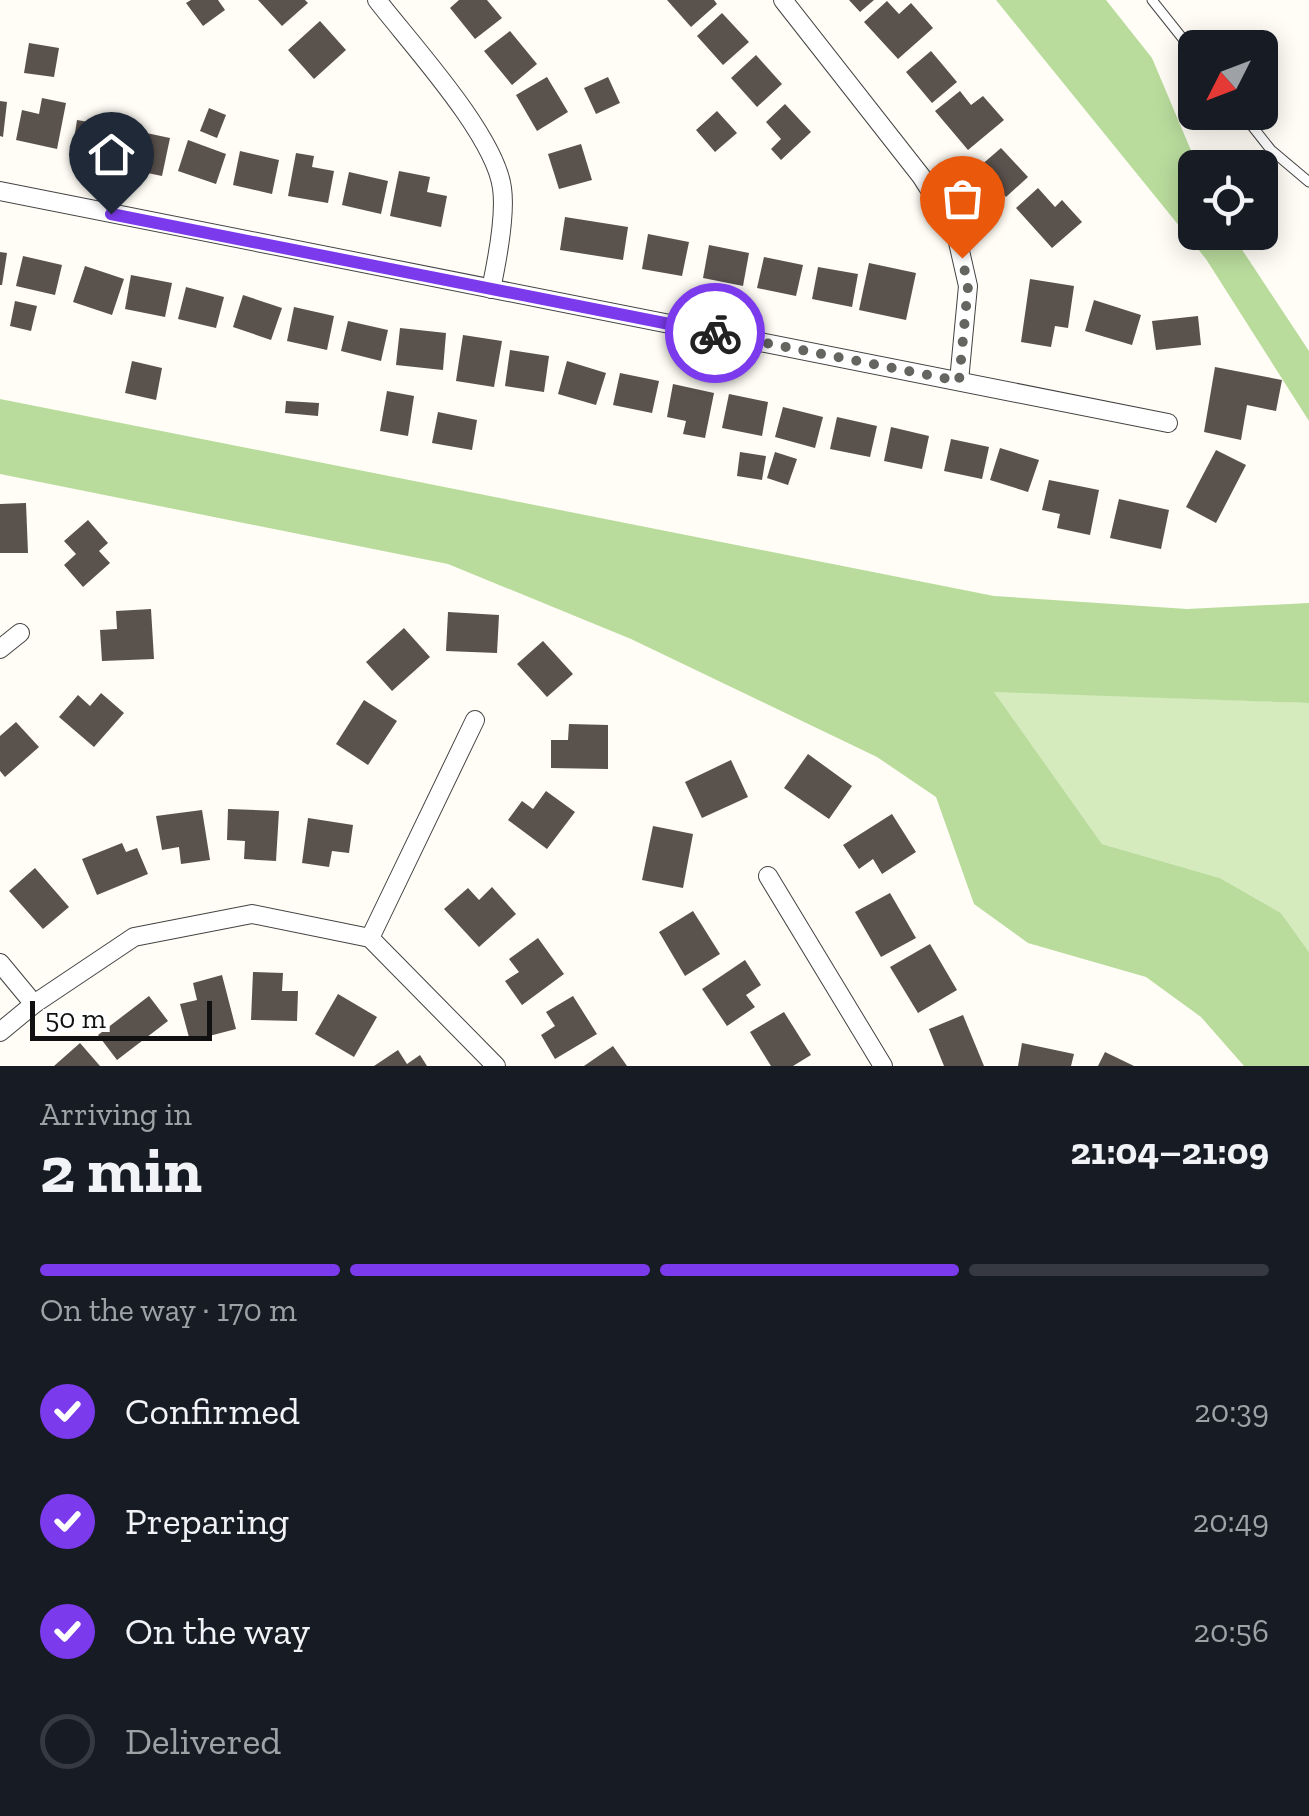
<!DOCTYPE html>
<html lang="en">
<head>
<meta charset="utf-8">
<style>
	body { margin:0; font-family:"Zilla Slab",serif; background:#242831; color:#f1f3f6; height:100vh; display:flex; flex-direction:column; font-size:38px; white-space:nowrap }
	* { box-sizing:border-box; margin:0 }
	p { font-size:32px; color:#9ea1a6 }
	.icon { flex:none; width:55px; height:55px; fill:none; stroke:currentColor; stroke-width:2; stroke-linecap:round; stroke-linejoin:round }
	.map { position:relative; height:1066px; overflow:hidden }
	.details { display:flex; flex-direction:column; background:#171b24; flex:1 }
	.details>* { flex:none }
	.needle { width:65px; rotate:228deg }
	.controls { position:absolute; left:1178px; top:30px; display:grid; gap:20px }
	.controls a { display:grid; place-items:center; width:100px; height:100px; border-radius:15px; background:#171b24; box-shadow:0 5px 25px #0003; font-size:50px }
	.scale { position:absolute; left:30px; bottom:25px; width:182px; box-sizing:border-box; padding-left:10px; border:5px solid #111; border-top:0; font-size:28px; line-height:35px; white-space:nowrap; color:#111; -webkit-text-stroke:8px #fff; paint-order:stroke }
	.pin { position:absolute; display:grid; place-items:center; width:85px; height:85px; color:#fff; margin:-102px -42px; border-radius:50% 50% 50% 0; rotate:-45deg; box-shadow:0 0 10px #0007 }
	.pin .icon { rotate:45deg }
	.courier { position:absolute; display:grid; place-items:center; width:100px; height:100px; margin:-50px; border:8px solid #7c3aed; border-radius:50%; background:#fff; color:#222; box-shadow:0 2px 12px #0007 }
	.headline em { font-style:normal; font-weight:700 }
	.headline div { display:flex; flex-direction:column-reverse }
	.headline { display:flex; align-items:center; justify-content:space-between; height:170px; padding:0 40px }
	h1 { font-size:65px; font-weight:700; line-height:75px }
	.bar { display:grid; grid-template-columns:repeat(4,1fr); gap:15px 10px; align-content:center; height:120px; padding:0 40px }
	.bar i { height:12px; border-radius:8px; background:#363941 }
	.bar .current { background:#7c3aed }
	.bar p { grid-column:span 4 }
	ol { padding:0 40px; list-style:none }
	li { display:flex; align-items:center; gap:30px; height:110px }
	li p { margin-inline-start:auto }
	li .icon { padding:10px; border-radius:50%; background:#7c3aed; color:#fff; stroke-width:4 }
	li:last-child { color:#9ea1a6 }
	li i { width:55px; height:55px; border:5px solid #363941; border-radius:50% }
	.map>svg:first-child { display:block }
	.green { fill:#d5ebbd }
	.forest { fill:#b9dc9c }
	.building { fill:#5a524d }
	.lines { fill:none; stroke-linecap:round; stroke-linejoin:round }
	.lane-casing { stroke:#444; stroke-width:11 }
	.street-casing { stroke:#444; stroke-width:20 }
	.lane { stroke:#fff; stroke-width:9 }
	.street { stroke:#fff; stroke-width:18 }
	.done { stroke:#646461; stroke-width:10; stroke-dasharray:0 18 }
	.route { stroke:#7c3aed; stroke-width:12 }
</style>
</head>
<body>
<div class="map">
<svg width="1309" height="1066" viewBox="0 0 1309 1066">
	<rect width="100%" height="100%" fill="#fffdf5"/>
	<polygon class="green" points="993,691 1309,703 1309,952 1281,913 1220,878 1102,844"/>
	<g class="forest">
		<polygon points="996,0 1106,0 1152,58 1198,167 1195,168 1195,232 1231,233 1309,351 1309,421 1206,259"/>
		<polygon points="0,399 994,596 1187,609 1309,603 1309,703 994,692 1102,844 1220,878 1281,913 1309,952 1309,1066 1244,1066 1201,1017 1146,977 1028,943 974,904 936,797 877,757 631,639 448,564 0,474"/>
	</g>
	<g class="building">
		<polygon points="191,0 218,0 225,10 203,26 186,3"/>
		<polygon points="258,0 305,0 308,3 282,26"/>
		<polygon points="459,0 487,0 502,18 475,39 450,8"/>
		<polygon points="667,0 714,0 717,4 691,27"/>
		<polygon points="849,0 874,0 860,12"/>
		<polygon points="887,1 899,14 911,3 933,28 898,59 864,22"/>
		<polygon points="722,13 749,42 723,65 697,36"/>
		<polygon points="320,21 346,50 314,79 288,50"/>
		<polygon points="510,31 537,64 512,85 484,51"/>
		<polygon points="29,43 59,48 54,77 24,73"/>
		<polygon points="931,51 957,82 932,103 906,72"/>
		<polygon points="756,55 782,84 757,107 731,78"/>
		<polygon points="547,77 568,112 537,131 516,95"/>
		<polygon points="608,77 620,103 596,114 584,88"/>
		<polygon points="960,91 971,105 983,96 1004,120 968,150 935,111"/>
		<polygon points="42,98 66,103 57,149 16,140 22,110 39,114"/>
		<polygon points="0,101 7,102 3,137 0,136"/>
		<polygon points="785,104 811,132 781,160 771,149 781,139 766,122"/>
		<polygon points="209,108 226,115 217,138 200,131"/>
		<polygon points="717,111 737,133 715,152 696,130"/>
		<polygon points="77,120 117,127 112,159 72,152"/>
		<polygon points="132,130 170,138 162,176 124,168"/>
		<polygon points="188,140 226,154 216,184 178,171"/>
		<polygon points="581,144 592,180 559,189 548,154"/>
		<polygon points="1001,148 1028,177 1006,197 979,167"/>
		<polygon points="240,151 279,160 272,194 233,185"/>
		<polygon points="296,153 314,156 312,167 334,171 328,203 288,196"/>
		<polygon points="399,171 430,177 427,192 447,196 441,227 390,216"/>
		<polygon points="349,172 388,181 381,214 342,205"/>
		<polygon points="1038,188 1055,207 1062,200 1082,222 1052,248 1016,208"/>
		<polygon points="565,217 628,227 623,260 560,250"/>
		<polygon points="648,234 689,242 682,276 642,269"/>
		<polygon points="709,245 749,253 743,286 703,278"/>
		<polygon points="0,252 7,253 2,285 0,285"/>
		<polygon points="23,256 62,265 55,295 16,286"/>
		<polygon points="764,257 803,265 796,296 757,288"/>
		<polygon points="869,263 916,273 906,320 859,310"/>
		<polygon points="85,266 124,279 112,315 73,302"/>
		<polygon points="818,267 858,274 852,307 812,299"/>
		<polygon points="131,275 172,283 165,317 125,309"/>
		<polygon points="1030,279 1074,286 1068,328 1055,326 1051,347 1021,342"/>
		<polygon points="186,287 224,297 216,328 178,319"/>
		<polygon points="243,295 282,308 271,340 233,327"/>
		<polygon points="1094,300 1141,315 1132,345 1085,331"/>
		<polygon points="15,301 37,306 31,331 10,326"/>
		<polygon points="294,307 334,316 327,350 287,341"/>
		<polygon points="1198,316 1201,345 1156,350 1152,321"/>
		<polygon points="348,321 388,330 381,361 341,351"/>
		<polygon points="400,328 446,333 443,370 396,365"/>
		<polygon points="463,335 502,341 494,387 456,381"/>
		<polygon points="510,350 549,356 544,392 505,386"/>
		<polygon points="132,361 162,368 156,400 125,393"/>
		<polygon points="567,361 606,373 596,405 558,394"/>
		<polygon points="1215,367 1282,380 1276,411 1247,405 1241,440 1204,432"/>
		<polygon points="620,373 659,381 652,413 613,405"/>
		<polygon points="673,384 714,393 705,438 683,434 686,421 667,417"/>
		<polygon points="387,391 414,396 408,436 380,431"/>
		<polygon points="729,394 768,402 762,436 722,428"/>
		<polygon points="286,401 319,403 318,416 285,413"/>
		<polygon points="783,407 823,417 815,448 775,437"/>
		<polygon points="438,412 477,420 472,450 432,443"/>
		<polygon points="837,417 877,426 870,457 830,449"/>
		<polygon points="891,427 929,436 922,469 884,461"/>
		<polygon points="951,439 989,447 982,479 944,471"/>
		<polygon points="1000,448 1039,460 1028,492 990,480"/>
		<polygon points="1216,450 1246,465 1216,523 1186,507"/>
		<polygon points="740,452 766,456 762,480 737,476"/>
		<polygon points="775,452 797,459 788,485 767,478"/>
		<polygon points="1049,480 1099,490 1090,535 1057,528 1060,514 1042,510"/>
		<polygon points="1119,499 1169,510 1161,549 1110,538"/>
		<polygon points="26,503 28,553 0,553 0,504"/>
		<polygon points="88,520 108,543 99,551 110,563 83,587 64,565 76,554 64,541"/>
		<polygon points="151,609 154,659 102,661 100,630 117,629 116,611"/>
		<polygon points="448,612 499,615 497,653 446,651"/>
		<polygon points="404,628 430,657 392,691 366,662"/>
		<polygon points="543,641 573,674 547,697 517,664"/>
		<polygon points="101,693 124,713 94,747 59,717 78,695 90,706"/>
		<polygon points="364,700 397,721 368,765 336,744"/>
		<polygon points="16,722 39,747 5,777 0,771 0,736"/>
		<polygon points="569,724 608,725 608,769 551,768 551,740 568,740"/>
		<polygon points="808,754 852,786 829,819 784,788"/>
		<polygon points="731,760 748,797 702,818 685,782"/>
		<polygon points="546,791 575,812 547,849 508,820 522,801 533,809"/>
		<polygon points="228,809 279,811 276,861 244,859 245,841 227,840"/>
		<polygon points="202,810 210,860 181,864 179,847 162,850 156,816"/>
		<polygon points="892,814 916,852 882,874 873,859 859,869 843,845"/>
		<polygon points="308,818 353,825 349,853 332,851 329,867 302,863"/>
		<polygon points="653,826 693,834 683,888 642,880"/>
		<polygon points="122,843 126,852 137,848 148,874 97,895 82,859"/>
		<polygon points="35,868 69,907 43,929 9,891"/>
		<polygon points="492,887 516,914 479,947 444,909 468,888 479,900"/>
		<polygon points="890,893 916,938 881,957 855,912"/>
		<polygon points="693,911 720,954 685,976 659,932"/>
		<polygon points="538,938 564,974 522,1005 505,981 519,972 509,959"/>
		<polygon points="930,944 957,990 918,1013 890,967"/>
		<polygon points="745,960 761,985 746,995 755,1007 727,1026 702,989"/>
		<polygon points="253,972 283,973 282,991 298,991 297,1021 251,1020"/>
		<polygon points="222,975 236,1029 190,1041 180,1004 197,1000 193,983"/>
		<polygon points="338,994 377,1017 354,1057 315,1034"/>
		<polygon points="149,996 168,1021 117,1060 98,1035"/>
		<polygon points="573,996 597,1034 555,1059 541,1035 555,1026 546,1012"/>
		<polygon points="784,1012 811,1055 793,1066 771,1066 750,1032"/>
		<polygon points="963,1015 984,1066 944,1066 929,1029"/>
		<polygon points="80,1043 100,1066 54,1066"/>
		<polygon points="1022,1043 1074,1054 1071,1066 1018,1066"/>
		<polygon points="613,1046 627,1066 584,1066"/>
		<polygon points="398,1050 407,1064 420,1055 427,1066 374,1066"/>
		<polygon points="1105,1052 1134,1066 1098,1066"/>
	</g>
	<g class="lines">
		<g class="lane-casing">
			<g id="lane">
				<polyline points="1152,0 1195,54"/>
				<polyline points="1241,112 1271,150 1309,182"/>
			</g>
		</g>
		<g class="street-casing">
			<g id="street">
				<path d="M377,0C411,44 495,135 502,188C506,216 497,261 491,289"/>
				<polyline points="783,0 921,176 955,229 968,286 959,381"/>
				<polyline points="0,191 1168,423"/>
				<polyline points="0,649 20,633"/>
				<polyline points="768,876 883,1066"/>
				<polyline points="370,938 475,720"/>
				<polyline points="0,963 34,1004"/>
				<polyline points="0,1032 34,1004 134,937 252,914 370,938 496,1066"/>
			</g>
		</g>
		<use href="#lane" class="lane"/>
		<use href="#street" class="street"/>
	</g>
	<g class="lines">
		<polyline class="done" points="715,333 959,381 968,286 962,258"/>
		<polyline class="route" points="111,214 715,333"/>
	</g>
</svg>
<div class="controls">
<a><svg class="needle" viewBox="-14 -14 28 28"><path d="M0-13l5 13h-10z" fill="#e53935"/><path d="M0 13l5-13h-10z" fill="#9ea1a6"/></svg></a>
<a><svg class="icon" aria-label="locate" viewBox="0 0 24 24"><circle cx="12" cy="12" r="6"/><path d="M12 2v4M12 18v4M2 12h4M18 12h4"/></svg></a>
</div>
<div class="scale">50 m</div>
<div class="pin" style="left:962px;top:258px;background:#ea580c"><svg class="icon" aria-label="bag" viewBox="0 0 24 24"><path d="M5 8h14l-1 12H6zM9 8a3 3 0 0 1 6 0"/></svg></div>
<div class="pin" style="left:111px;top:214px;background:#1f2937"><svg class="icon" aria-label="home" viewBox="0 0 24 24"><path d="M3 11l9-7 9 7M6 9v11h12V9"/></svg></div>
<div class="courier" style="left:715px;top:333px"><svg class="icon" aria-label="bike" viewBox="0 0 24 24"><circle cx="6" cy="16" r="4"/><circle cx="18" cy="16" r="4"/><path d="M6 16l4-8h5l3 8M10 8l3 8H6M13 5h3"/></svg></div>
</div>
<section class="details">
<div class="headline"><div><h1>2 min</h1><p>Arriving in</p></div><em>21:04–21:09</em></div>
<div class="bar"><i class="current"></i><i class="current"></i><i class="current"></i><i></i><p>On the way · 170 m</p></div>
<ol>
<li><svg class="icon" aria-label="check" viewBox="0 0 24 24"><path d="M5 12l5 5 9-10"/></svg>Confirmed<p>20:39</p></li>
<li><svg class="icon" aria-label="check" viewBox="0 0 24 24"><path d="M5 12l5 5 9-10"/></svg>Preparing<p>20:49</p></li>
<li><svg class="icon" aria-label="check" viewBox="0 0 24 24"><path d="M5 12l5 5 9-10"/></svg>On the way<p>20:56</p></li>
<li><i></i>Delivered</li>
</ol>
</section>
</body>
</html>
